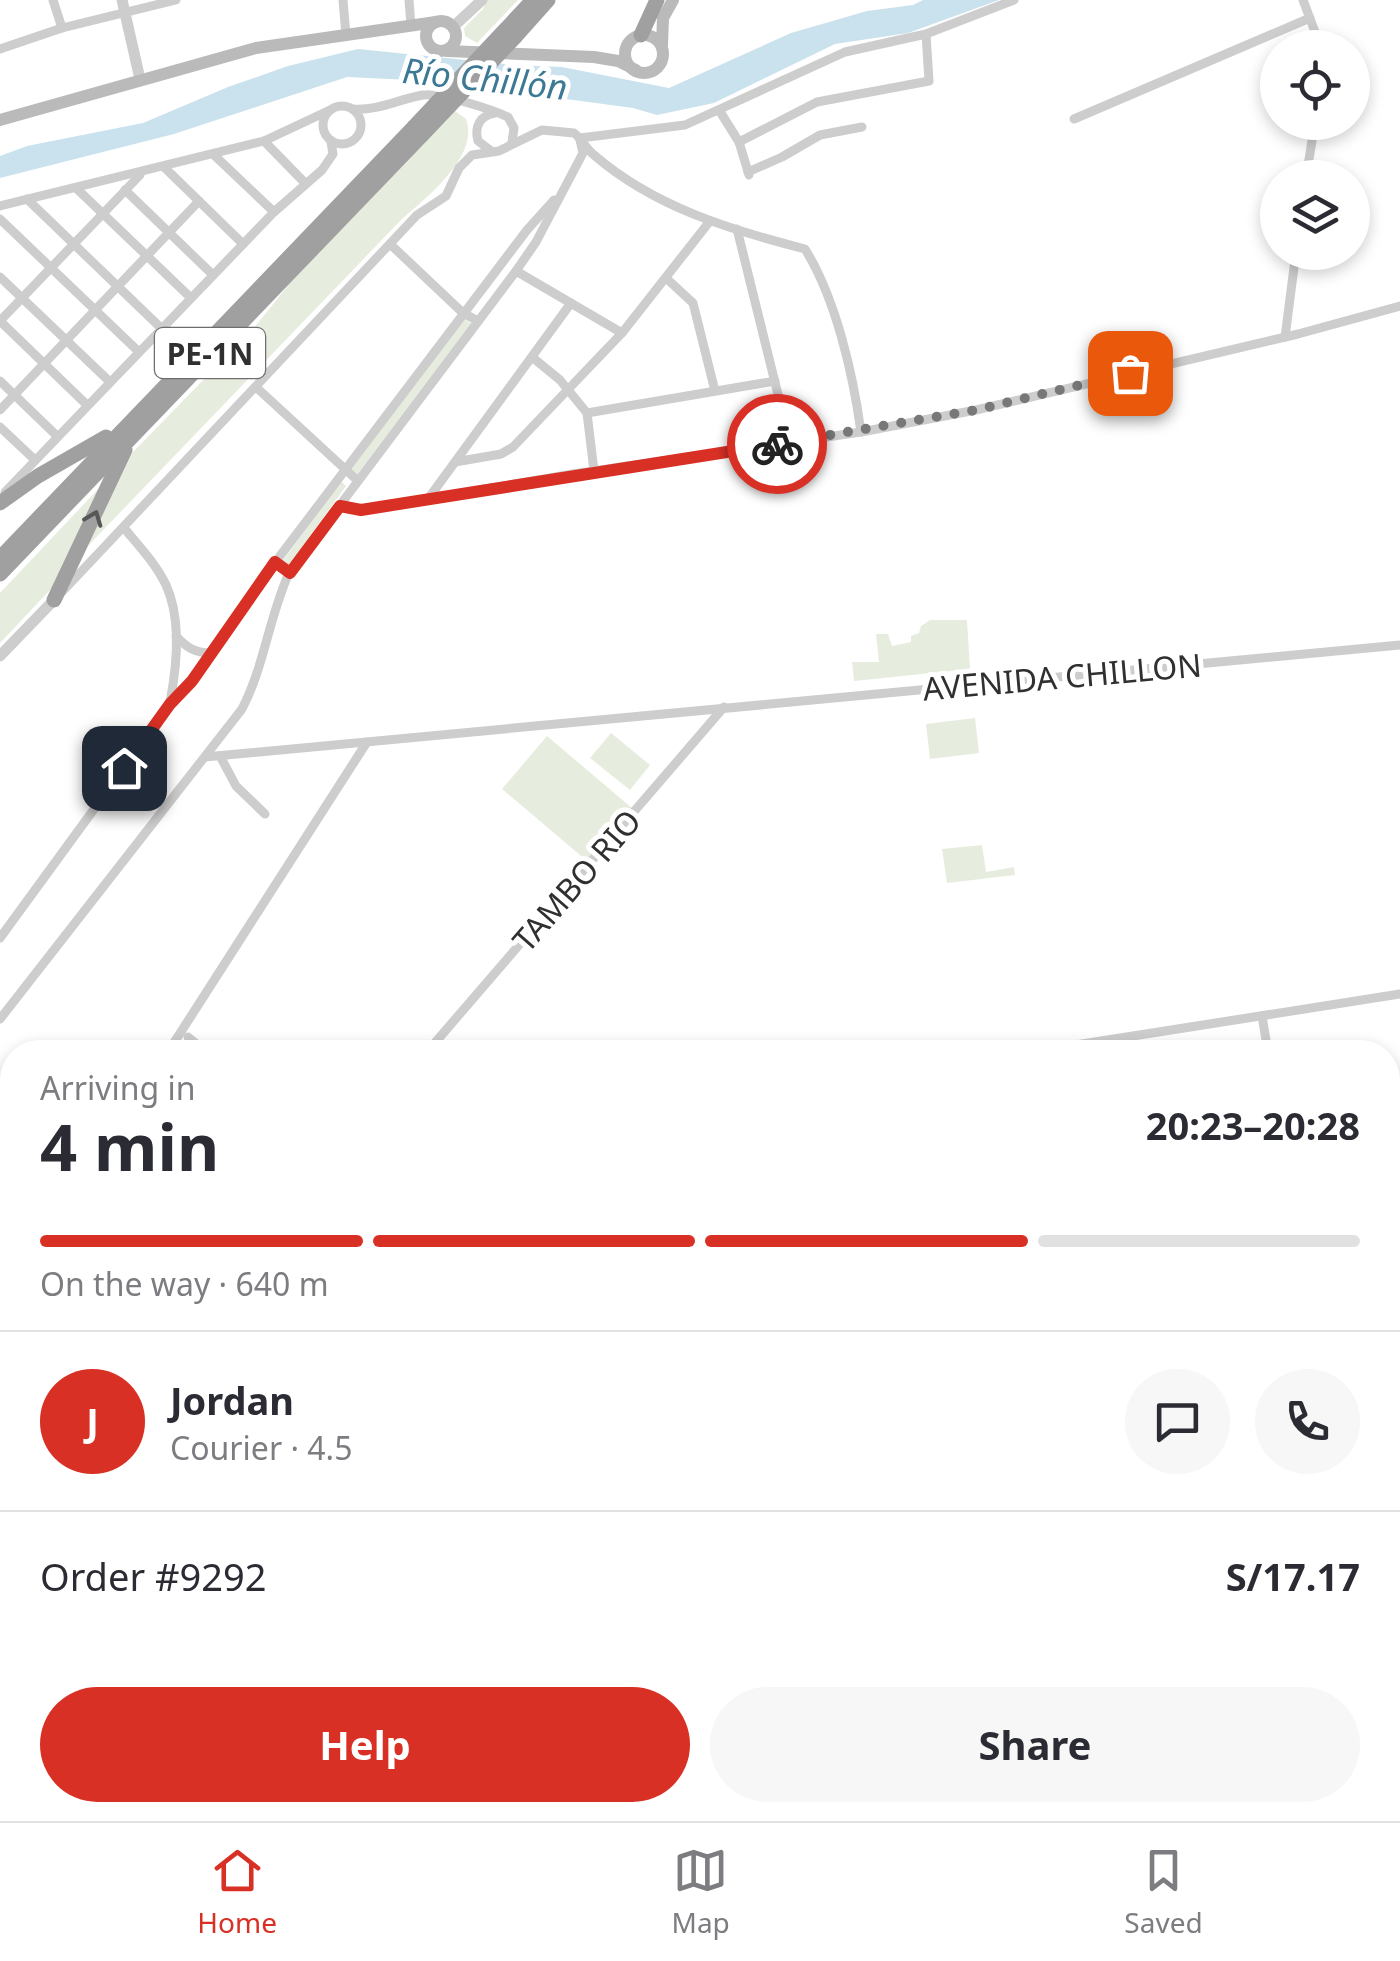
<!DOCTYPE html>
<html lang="en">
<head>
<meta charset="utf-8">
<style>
	body { margin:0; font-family:"Noto Sans",sans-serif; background:#f7f7f7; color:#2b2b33; height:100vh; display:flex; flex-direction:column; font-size:38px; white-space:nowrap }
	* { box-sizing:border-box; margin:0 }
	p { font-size:32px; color:#7c7c81 }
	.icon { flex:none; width:55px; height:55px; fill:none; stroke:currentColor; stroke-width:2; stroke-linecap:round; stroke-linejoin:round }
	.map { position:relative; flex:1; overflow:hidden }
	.side { position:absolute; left:0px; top:1040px; width:1400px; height:782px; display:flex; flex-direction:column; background:#fff; border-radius:40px 40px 0 0; box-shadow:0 5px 15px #0003 }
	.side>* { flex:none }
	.controls { position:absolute; left:1260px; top:30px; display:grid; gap:20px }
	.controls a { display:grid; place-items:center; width:110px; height:110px; border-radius:50%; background:#fff; box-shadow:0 5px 15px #0003; font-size:50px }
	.pin { position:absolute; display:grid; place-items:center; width:85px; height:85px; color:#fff; margin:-42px; border-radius:20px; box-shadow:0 5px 15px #0006 }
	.courier { position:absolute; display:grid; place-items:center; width:100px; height:100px; margin:-50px; border:8px solid #d93025; border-radius:50%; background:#fff; color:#222; box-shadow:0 2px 12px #0007 }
	.headline em { font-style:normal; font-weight:700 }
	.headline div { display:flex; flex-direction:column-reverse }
	.headline { display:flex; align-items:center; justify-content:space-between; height:170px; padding:0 40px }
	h1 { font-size:65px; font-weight:700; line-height:75px }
	.bar { display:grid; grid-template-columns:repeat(4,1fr); gap:15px 10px; align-content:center; height:120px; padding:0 40px }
	.bar i { height:12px; border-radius:8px; background:#e1e1e2 }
	.bar .active { background:#d93025 }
	.bar p { grid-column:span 4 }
	.line { display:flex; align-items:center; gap:25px; padding:0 40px; border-top:2px solid #e1e1e2 }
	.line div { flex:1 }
	.round { display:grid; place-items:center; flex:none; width:105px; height:105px; border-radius:52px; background:#f7f7f7 }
	.primary-button { display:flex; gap:20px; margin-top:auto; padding:20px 40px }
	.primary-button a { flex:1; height:115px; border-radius:60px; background:#d93025; color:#fff; font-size:40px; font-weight:700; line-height:115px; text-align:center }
	.primary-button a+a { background:#f7f7f7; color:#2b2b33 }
	.tab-bar { display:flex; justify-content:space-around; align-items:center; height:140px; border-top:2px solid #e1e1e2; background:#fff; font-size:28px; color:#7c7c81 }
	.tab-bar a { display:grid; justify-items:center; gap:5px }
	.tab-bar .active { color:#d93025 }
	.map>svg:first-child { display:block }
	.green { fill:#e7edde }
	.water { fill:#cae2ed }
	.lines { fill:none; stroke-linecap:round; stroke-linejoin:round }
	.minor { stroke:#cdcdcd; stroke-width:9 }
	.tertiary { stroke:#cdcdcd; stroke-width:11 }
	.secondary { stroke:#bababa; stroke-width:12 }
	.primary { stroke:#a8a8a8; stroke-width:15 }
	.trunk { stroke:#a0a0a0; stroke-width:15 }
	.trunk-bridge { stroke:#a0a0a0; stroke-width:15 }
	.oneway { stroke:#575757 }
	.done { stroke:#787878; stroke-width:10; stroke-dasharray:0 18 }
	.route { stroke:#d93025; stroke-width:12 }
	.labels { text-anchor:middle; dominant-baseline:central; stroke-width:10; stroke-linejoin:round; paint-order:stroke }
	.shield { fill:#fff; stroke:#6e6e6e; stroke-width:2.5 }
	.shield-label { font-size:30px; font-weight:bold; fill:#303030 }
	.street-label { font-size:32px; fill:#303030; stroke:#fff }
	.water-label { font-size:35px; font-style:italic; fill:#3c7994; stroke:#fff }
</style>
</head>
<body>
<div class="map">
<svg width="1400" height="1821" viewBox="0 0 1400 1821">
	<rect width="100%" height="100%" fill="#fff"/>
	<g class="green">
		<polygon points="487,0 518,0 477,43 465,36 464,28 483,9"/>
		<path d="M455,111L466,119C480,156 426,198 401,220L85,549L133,452L254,328L302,268Z"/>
		<polygon points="464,319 472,324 356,476 350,471"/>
		<polygon points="341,481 346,486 288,566 282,562"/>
		<polygon points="102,485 67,572 0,643 0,593"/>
		<polygon points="930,620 967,620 970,669 854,681 852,662 879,662 876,634 888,634 892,646 911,642 911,636 919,633 921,626"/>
		<polygon points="975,718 979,753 930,759 926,724"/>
		<polygon points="611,733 650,765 630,790 590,758"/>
		<polygon points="547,736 632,808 587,861 502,789"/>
		<polygon points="982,845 986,872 1014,867 1015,875 947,883 942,849"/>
	</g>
	<polygon class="water" points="923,0 999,0 908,33 835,44 714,103 657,115 633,108 432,81 347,77 174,134 0,178 0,156 27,146 143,123 228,87 288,66 358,49 514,65 562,67 669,88 791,33 867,11 913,5"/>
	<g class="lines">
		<g class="minor">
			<polyline points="53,0 62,28"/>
			<polyline points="343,0 346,35"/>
			<polyline points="409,0 411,26"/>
			<polyline points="1303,0 1321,48"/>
			<polyline points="0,49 62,28 176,0"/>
			<circle cx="342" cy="125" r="19"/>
			<path d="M353,109C378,111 399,99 423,95C441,93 491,109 508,117L514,128L512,142"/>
			<polyline points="719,110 739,142 749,175"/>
			<polyline points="1074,119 1310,18"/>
			<polyline points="580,138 685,125 845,52 926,34 1014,0"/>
			<polyline points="264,141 305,183"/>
			<polyline points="739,142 817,102 929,81 926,34"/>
			<path d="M490,150L478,141C474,127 480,115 495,113"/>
			<polyline points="214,155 274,212"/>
			<polyline points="164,167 243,244"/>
			<polyline points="748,172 782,157 820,135 862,127"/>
			<polyline points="1306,178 1315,122"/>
			<polyline points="76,188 191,298"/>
			<polyline points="125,190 213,275"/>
			<polyline points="27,199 161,328"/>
			<polyline points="0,206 264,141 330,110"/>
			<polyline points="0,219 139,352"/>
			<polyline points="737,229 790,443"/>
			<polyline points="390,244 463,313 478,321"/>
			<polyline points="516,271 622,333"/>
			<polyline points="0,277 110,382"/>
			<polyline points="666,278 693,303 715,391"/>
			<polyline points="0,321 140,175"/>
			<polyline points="0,321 87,405"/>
			<polyline points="1285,337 1296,252"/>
			<polyline points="532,357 560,380 587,413 594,471"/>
			<polyline points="0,381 57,436"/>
			<polyline points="257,388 358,481"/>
			<polyline points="0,410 199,201"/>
			<polyline points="587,413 775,381"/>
			<polyline points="0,427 35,460"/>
			<polyline points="455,462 501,454 513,447 622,333 710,221"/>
			<polyline points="5,492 274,212 322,170 333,154 331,142"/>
			<polyline points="428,499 571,303"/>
			<polyline points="340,506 361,510 573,474 861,432 976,410 1298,334 1400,306"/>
			<path d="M124,528C139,546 156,564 166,585C182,620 177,666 170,702"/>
			<path d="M62,592L417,215L446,196L459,168L472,155L499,151L542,130L574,133C582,139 586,149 594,155C654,207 731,230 805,249C836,299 853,374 861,432"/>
			<path d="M176,636C187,648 195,653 212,653"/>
			<polyline points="220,756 236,786 265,814"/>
			<polyline points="205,757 1400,645"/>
			<polyline points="0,938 170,705 192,681 261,581 527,230 554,200"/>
			<polyline points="1262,1016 1268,1052"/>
			<path d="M0,1019L242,709C264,667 269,617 289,573L516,271L536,242L583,153L580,140"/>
			<polyline points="188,1037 206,1052"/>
			<polyline points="168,1052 367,742"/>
			<polyline points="427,1052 724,707"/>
			<polyline points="1031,1052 1400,994"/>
			<polyline points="0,1273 12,1260"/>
			<polyline points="1388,1325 1400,1322"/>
			<polyline points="0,1551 12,1537"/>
			<polyline points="0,1571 12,1569"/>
			<polyline points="1388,1635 1400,1694"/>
			<polyline points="372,1810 374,1821"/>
			<polyline points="554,1810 556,1821"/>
			<polyline points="715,1810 717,1821"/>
			<polyline points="785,1810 787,1821"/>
			<polyline points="856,1810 858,1821"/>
			<polyline points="1081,1810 1083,1821"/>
			<polyline points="1149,1810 1151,1821"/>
			<polyline points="1217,1810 1219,1821"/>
			<polyline points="443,1821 494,1810"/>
			<polyline points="894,1821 946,1810"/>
		</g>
		<g class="tertiary">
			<polyline points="122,0 140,79"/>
			<polyline points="453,27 482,0"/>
			<polyline points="0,656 54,600"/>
			<polyline points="1388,1557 1400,1554"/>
			<polyline points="1388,1787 1400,1784"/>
			<polyline points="1388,1805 1400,1803"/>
			<polyline points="0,1812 49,1815 142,1810"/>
			<polyline points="1229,1821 1280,1810"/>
			<polyline points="1315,1821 1367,1810"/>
		</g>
		<g class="secondary">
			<circle cx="441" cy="36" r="15"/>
			<circle cx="644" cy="54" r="19"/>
			<polyline points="662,45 663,18 673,0"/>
			<polyline points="447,51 594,57 618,61 636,70"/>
			<polyline points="0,120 256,48 436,22"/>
			<polyline points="625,1810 627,1821"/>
			<polyline points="642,1810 644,1821"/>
		</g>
		<g class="primary">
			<polyline points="1388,1499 1400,1497"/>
			<polyline points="1388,1529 1400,1527"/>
			<polyline points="0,1759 12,1760"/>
			<polyline points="0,1787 12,1788"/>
		</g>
		<g class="trunk">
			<polyline points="506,29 533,0"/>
			<polyline points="641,35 657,0"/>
			<polyline points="515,37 548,0"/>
			<polyline points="0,503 38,476 106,437"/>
			<polyline points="0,558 414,127"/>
			<polyline points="0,574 422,135"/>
			<polyline points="54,600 125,450"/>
		</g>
		<g class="trunk-bridge">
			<polyline points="414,127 506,29"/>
			<polyline points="422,135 515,37"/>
		</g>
	</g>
	<defs><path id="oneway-chevron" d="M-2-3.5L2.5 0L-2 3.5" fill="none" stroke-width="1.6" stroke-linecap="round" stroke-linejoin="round" transform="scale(2.5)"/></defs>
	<use class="oneway" href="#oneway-chevron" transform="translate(94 518) rotate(-69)"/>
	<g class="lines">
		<polyline class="done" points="777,444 976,410 1130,373"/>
		<polyline class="route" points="124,768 170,704 192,681 275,562 290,573 340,506 361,510 777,444"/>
	</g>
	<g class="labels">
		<rect class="shield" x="155" y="328" width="110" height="50" rx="8"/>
		<g class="shield-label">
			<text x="210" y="353">PE-1N</text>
		</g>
		<g class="street-label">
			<text transform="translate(1062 676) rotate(-5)">AVENIDA CHILLON</text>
			<text transform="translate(576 880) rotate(-49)">TAMBO RIO</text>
		</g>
		<g class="water-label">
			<text transform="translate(485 78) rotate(6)">Río Chillón</text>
		</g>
	</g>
</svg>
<div class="controls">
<a><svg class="icon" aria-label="locate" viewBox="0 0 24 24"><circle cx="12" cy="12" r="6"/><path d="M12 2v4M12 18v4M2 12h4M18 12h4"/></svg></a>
<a><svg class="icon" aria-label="layers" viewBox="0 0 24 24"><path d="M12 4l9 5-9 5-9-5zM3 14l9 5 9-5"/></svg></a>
</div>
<div class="pin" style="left:1130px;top:373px;background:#ea580c"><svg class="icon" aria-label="bag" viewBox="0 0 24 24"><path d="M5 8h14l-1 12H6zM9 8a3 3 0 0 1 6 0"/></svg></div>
<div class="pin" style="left:124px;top:768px;background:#1f2937"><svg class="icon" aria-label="home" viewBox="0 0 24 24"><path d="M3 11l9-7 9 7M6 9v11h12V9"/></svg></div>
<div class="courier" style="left:777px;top:444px"><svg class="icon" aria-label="bike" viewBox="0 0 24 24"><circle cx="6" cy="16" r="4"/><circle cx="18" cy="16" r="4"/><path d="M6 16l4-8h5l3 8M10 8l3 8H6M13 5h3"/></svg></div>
<section class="side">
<div class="headline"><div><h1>4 min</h1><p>Arriving in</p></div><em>20:23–20:28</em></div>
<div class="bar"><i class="active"></i><i class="active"></i><i class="active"></i><i></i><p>On the way · 640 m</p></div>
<div class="line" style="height:180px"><b class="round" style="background:#d93025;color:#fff">J</b><div><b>Jordan</b><p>Courier · 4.5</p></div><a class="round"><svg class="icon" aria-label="chat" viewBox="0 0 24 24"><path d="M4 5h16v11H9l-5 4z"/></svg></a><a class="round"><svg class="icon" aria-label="phone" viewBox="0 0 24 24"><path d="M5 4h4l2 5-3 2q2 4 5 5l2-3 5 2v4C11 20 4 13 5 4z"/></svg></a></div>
<div class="line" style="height:130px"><div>Order #9292</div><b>S/17.17</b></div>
<div class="primary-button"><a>Help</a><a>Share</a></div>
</section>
</div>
<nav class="tab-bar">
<a class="active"><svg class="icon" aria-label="home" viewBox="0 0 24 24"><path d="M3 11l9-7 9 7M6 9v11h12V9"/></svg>Home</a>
<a><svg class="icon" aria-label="map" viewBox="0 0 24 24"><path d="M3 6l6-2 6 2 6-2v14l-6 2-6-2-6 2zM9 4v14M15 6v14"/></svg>Map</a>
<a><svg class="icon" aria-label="saved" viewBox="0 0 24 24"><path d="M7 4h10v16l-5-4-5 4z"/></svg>Saved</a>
</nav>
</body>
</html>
